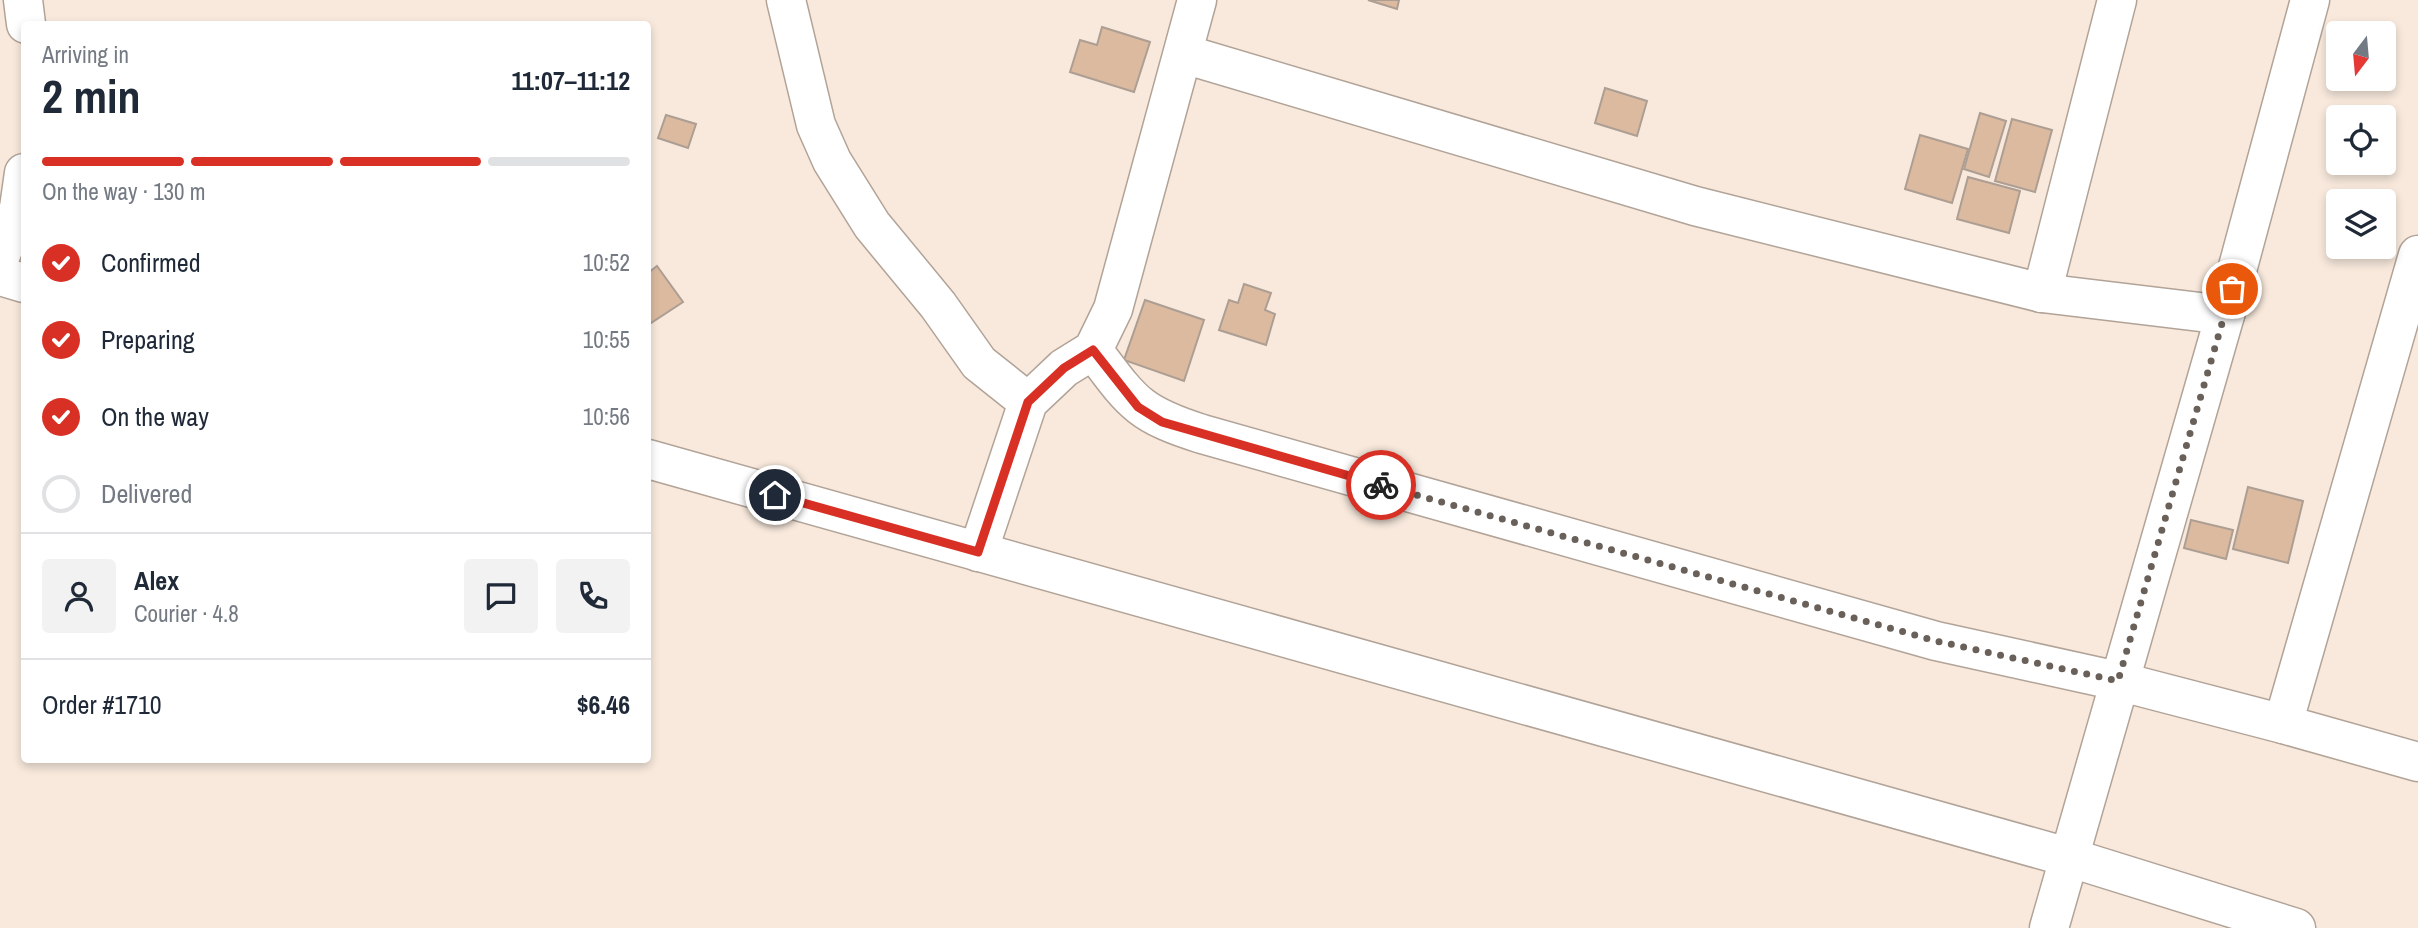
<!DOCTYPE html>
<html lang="en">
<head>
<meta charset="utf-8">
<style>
	body { margin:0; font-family:"Archivo Narrow",sans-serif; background:#f2f2f3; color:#1f2937; height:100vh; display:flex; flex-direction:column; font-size:26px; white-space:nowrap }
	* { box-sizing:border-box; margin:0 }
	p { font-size:23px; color:#747a83 }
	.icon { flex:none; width:38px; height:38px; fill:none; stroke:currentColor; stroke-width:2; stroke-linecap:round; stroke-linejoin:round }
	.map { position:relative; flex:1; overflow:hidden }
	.panel { position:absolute; left:21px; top:21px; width:630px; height:742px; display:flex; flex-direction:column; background:#fff; border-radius:7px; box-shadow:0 4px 10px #0003 }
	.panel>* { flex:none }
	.needle { width:46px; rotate:196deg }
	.buttons { position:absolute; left:2326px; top:21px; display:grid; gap:14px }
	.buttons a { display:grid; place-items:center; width:70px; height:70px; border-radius:7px; background:#fff; box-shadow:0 4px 10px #0003; font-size:35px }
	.pin { position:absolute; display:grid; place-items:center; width:60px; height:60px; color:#fff; margin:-30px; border:4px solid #fff; border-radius:50%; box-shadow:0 2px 7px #0007 }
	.courier { position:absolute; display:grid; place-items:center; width:70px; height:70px; margin:-35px; border:5px solid #d93025; border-radius:50%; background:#fff; color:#222; box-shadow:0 2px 9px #0007 }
	.headline em { font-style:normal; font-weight:700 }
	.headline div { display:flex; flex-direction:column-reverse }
	.headline { display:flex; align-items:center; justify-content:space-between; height:119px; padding:0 21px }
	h1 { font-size:46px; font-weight:700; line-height:52px }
	.bar { display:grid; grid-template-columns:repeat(4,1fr); gap:10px 7px; align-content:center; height:84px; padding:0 21px }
	.bar i { height:9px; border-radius:5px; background:#e0e1e3 }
	.bar .active { background:#d93025 }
	.bar p { grid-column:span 4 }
	.line { display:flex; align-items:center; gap:18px; padding:0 21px; border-top:2px solid #e0e1e3 }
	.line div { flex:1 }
	.round { display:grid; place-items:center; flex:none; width:74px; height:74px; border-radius:7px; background:#f2f2f3 }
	ol { padding:0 21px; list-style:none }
	li { display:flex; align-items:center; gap:21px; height:77px }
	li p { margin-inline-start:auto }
	li .icon { padding:7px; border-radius:50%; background:#d93025; color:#fff; stroke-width:4 }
	li:last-child { color:#747a83 }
	li i { width:38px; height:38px; border:4px solid #e0e1e3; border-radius:50% }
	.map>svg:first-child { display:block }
	.building { fill:#dbba9f; stroke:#ad9e93; stroke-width:2 }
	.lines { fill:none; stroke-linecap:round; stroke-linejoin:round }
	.minor-casing { stroke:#b2a398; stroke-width:41 }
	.minor { stroke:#fff; stroke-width:38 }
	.done { stroke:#696059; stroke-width:7; stroke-dasharray:0 12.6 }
	.route { stroke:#d93025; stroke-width:9 }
</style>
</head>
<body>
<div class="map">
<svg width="2418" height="928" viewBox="0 0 2418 928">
	<rect width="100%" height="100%" fill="#f8e9dc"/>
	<g class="building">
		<polygon points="1368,0 1399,0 1397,9"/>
		<polygon points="1102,27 1150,42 1134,92 1070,72 1080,40 1097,45"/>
		<polygon points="1605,88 1647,101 1637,136 1595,123"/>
		<polygon points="1980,113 2006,121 1989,177 1964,169"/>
		<polygon points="666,115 696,124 688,148 658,138"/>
		<polygon points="2012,119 2052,130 2035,192 1995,181"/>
		<polygon points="1920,135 1968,149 1952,203 1905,189"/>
		<polygon points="1968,177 2020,191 2009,233 1957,219"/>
		<polygon points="2335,202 2338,202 2338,232 2329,230"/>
		<polygon points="2345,247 2379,247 2378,254"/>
		<polygon points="657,266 683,302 651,323 648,317 648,273"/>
		<polygon points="1244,284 1271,293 1265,310 1275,314 1266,345 1219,330 1229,300 1238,303"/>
		<polygon points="1145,300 1204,320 1184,381 1124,360"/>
		<polygon points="2248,487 2303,501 2288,563 2233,549"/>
		<polygon points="2191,520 2233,530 2226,559 2184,548"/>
	</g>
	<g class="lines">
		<g class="minor-casing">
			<g id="minor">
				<polyline points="23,0 26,24"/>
				<polyline points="786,0 816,125 832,161 872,225 938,305 979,363 1028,402"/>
				<polyline points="1184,54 1695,206 2042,293 2225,315"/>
				<polyline points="2418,255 2283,724 2418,762"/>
				<polyline points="0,257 19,208 24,173"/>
				<polyline points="0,276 24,283"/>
				<polyline points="2042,293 2117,0"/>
				<path d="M1093,350C1132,402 1138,414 1202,434L1936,641L2118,681L2283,724"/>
				<polyline points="648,459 2071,858 2296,928"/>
				<polyline points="978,552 1028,402 1064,368 1093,350 1113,309 1197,0"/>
				<polyline points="2049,928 2225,315 2310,0"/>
			</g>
		</g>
		<use href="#minor" class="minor"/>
	</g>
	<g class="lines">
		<polyline class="done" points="1381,485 1936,641 2118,681 2232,289"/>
		<polyline class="route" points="775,495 978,552 1028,402 1064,368 1093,350 1138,407 1162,422 1381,485"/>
	</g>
</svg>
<div class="buttons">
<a><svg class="needle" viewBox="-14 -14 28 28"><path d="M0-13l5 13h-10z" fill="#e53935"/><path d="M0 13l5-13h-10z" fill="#747a83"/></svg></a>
<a><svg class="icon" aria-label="locate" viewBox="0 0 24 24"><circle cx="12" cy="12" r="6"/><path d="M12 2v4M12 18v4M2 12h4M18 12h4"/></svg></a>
<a><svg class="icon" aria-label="layers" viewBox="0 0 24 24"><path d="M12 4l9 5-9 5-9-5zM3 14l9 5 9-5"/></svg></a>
</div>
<div class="pin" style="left:2232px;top:289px;background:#ea580c"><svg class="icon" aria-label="bag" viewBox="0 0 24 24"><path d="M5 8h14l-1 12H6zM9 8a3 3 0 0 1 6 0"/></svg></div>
<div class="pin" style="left:775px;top:495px;background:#1f2937"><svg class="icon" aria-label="home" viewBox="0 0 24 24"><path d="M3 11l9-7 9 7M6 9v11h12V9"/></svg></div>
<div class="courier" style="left:1381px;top:485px"><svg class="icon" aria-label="bike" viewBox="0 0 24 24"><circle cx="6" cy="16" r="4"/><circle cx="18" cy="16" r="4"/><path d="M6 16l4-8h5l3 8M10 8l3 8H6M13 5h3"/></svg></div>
<section class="panel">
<div class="headline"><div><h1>2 min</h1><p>Arriving in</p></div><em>11:07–11:12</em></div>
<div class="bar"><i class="active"></i><i class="active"></i><i class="active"></i><i></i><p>On the way · 130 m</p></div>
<ol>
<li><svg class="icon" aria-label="check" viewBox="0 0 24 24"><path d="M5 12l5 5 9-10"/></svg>Confirmed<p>10:52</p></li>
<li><svg class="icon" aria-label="check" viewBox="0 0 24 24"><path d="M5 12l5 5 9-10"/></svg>Preparing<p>10:55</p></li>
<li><svg class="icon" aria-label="check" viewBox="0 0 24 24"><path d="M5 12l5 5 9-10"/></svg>On the way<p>10:56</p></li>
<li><i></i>Delivered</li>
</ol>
<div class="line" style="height:126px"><a class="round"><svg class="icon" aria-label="person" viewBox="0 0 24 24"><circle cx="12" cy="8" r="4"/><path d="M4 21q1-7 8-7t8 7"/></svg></a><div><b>Alex</b><p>Courier · 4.8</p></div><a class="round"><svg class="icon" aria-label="chat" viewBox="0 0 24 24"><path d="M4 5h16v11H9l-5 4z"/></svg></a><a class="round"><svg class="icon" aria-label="phone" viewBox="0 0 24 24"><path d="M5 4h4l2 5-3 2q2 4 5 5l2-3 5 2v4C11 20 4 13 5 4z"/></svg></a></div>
<div class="line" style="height:91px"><div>Order #1710</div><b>$6.46</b></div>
</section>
</div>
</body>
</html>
